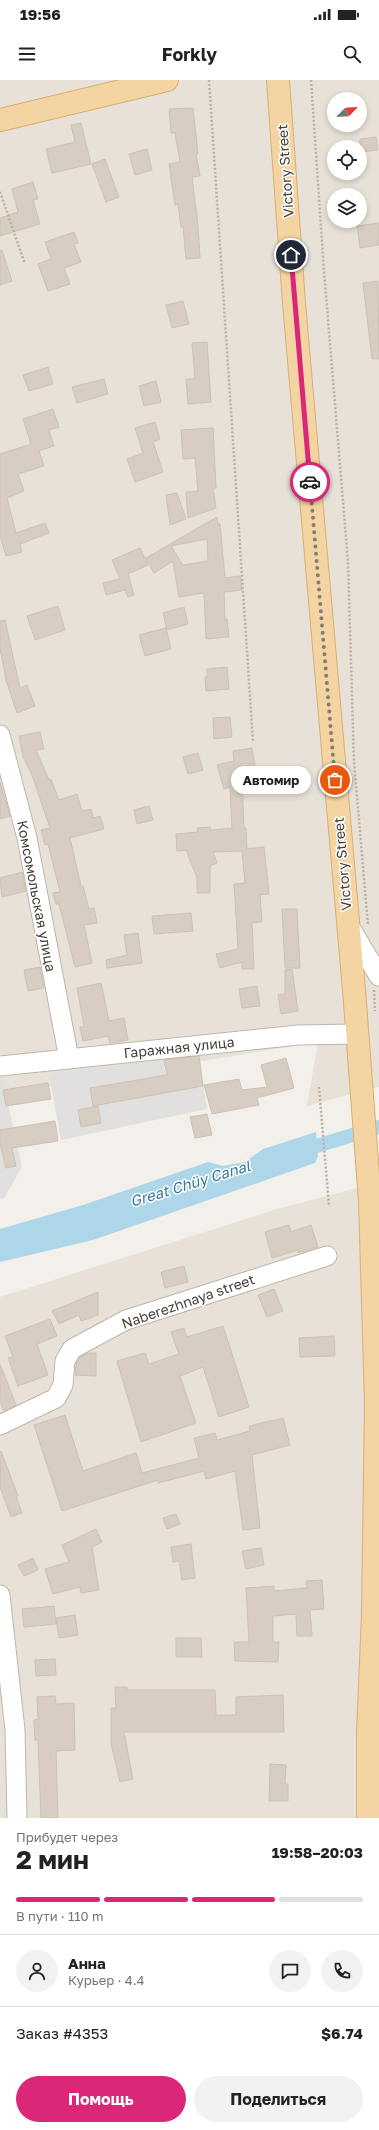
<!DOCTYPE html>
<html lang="ru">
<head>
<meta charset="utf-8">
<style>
	body { margin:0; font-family:"Golos Text",sans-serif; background:#f2f2f2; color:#222; height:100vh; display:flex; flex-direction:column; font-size:15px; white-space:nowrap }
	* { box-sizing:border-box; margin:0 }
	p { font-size:13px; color:#767676 }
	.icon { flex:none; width:22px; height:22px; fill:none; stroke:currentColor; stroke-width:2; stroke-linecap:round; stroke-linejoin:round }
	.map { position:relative; height:1738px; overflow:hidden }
	.sheet { display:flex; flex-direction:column; background:#fff; flex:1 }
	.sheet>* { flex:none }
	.needle { width:26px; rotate:66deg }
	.buttons { position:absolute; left:327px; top:12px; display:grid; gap:8px }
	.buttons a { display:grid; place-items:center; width:40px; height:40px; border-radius:50%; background:#fff; box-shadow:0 2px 6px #0003; font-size:20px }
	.pin { position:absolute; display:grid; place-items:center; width:34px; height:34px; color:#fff; margin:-17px; border:2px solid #fff; border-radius:50%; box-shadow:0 1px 4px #0007 }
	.courier { position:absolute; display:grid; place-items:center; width:40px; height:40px; margin:-20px; border:3px solid #db2777; border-radius:50%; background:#fff; color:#222; box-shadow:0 1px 5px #0007 }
	.bubble { position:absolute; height:28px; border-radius:14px; background:#fff; box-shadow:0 2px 6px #0003; font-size:13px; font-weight:700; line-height:28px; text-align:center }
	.summary em { font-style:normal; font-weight:700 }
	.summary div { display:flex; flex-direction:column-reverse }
	.summary { display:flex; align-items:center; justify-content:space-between; height:68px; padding:0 16px }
	h1 { font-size:26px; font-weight:700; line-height:30px }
	.bar { display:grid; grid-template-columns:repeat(4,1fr); gap:6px 4px; align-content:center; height:48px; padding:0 16px }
	.bar i { height:5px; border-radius:3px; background:#e0e0e0 }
	.bar .on { background:#db2777 }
	.bar p { grid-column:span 4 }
	.line { display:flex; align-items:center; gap:10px; padding:0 16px; border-top:1px solid #e0e0e0 }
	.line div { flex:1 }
	.round { display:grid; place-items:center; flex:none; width:42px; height:42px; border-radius:21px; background:#f2f2f2 }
	.action { display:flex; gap:8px; margin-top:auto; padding:8px 16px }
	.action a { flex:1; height:46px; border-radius:24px; background:#db2777; color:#fff; font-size:16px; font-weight:700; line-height:46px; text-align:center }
	.action a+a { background:#f2f2f2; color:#222 }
	.status { display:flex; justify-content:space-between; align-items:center; height:28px; padding:0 20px; background:#fff; direction:ltr }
	.status svg { height:11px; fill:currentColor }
	header { display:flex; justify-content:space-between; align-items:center; height:52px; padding:0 16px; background:#fff; font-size:18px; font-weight:700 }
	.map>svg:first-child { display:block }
	.residential { fill:#e7e1d8; fill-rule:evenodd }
	.parking { fill:#e2e0de }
	.water { fill:#add7e9 }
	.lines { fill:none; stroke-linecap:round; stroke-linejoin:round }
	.canal { stroke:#add7e9; stroke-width:14 }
	.building { fill:#d7cdc3; stroke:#cec1b4; fill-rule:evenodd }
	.minor-casing { stroke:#beb6ad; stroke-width:21 }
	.major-casing { stroke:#d8af73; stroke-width:24 }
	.path { stroke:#beb0a0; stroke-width:2.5; stroke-dasharray:2 2; stroke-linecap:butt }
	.minor { stroke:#fff; stroke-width:19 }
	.major { stroke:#f4d4a2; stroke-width:22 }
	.done { stroke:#837d77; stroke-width:4; stroke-dasharray:0 7.2 }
	.route { stroke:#db2777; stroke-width:5 }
	.labels { text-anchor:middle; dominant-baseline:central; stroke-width:3; stroke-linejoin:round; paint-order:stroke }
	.street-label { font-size:14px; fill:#463f39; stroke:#fff }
	.water-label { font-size:15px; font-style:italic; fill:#387a99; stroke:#fff }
</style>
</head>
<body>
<div class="status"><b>19:56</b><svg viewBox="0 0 49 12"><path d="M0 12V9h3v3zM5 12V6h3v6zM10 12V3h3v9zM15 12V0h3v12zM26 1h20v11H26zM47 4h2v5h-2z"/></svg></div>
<header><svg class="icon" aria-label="menu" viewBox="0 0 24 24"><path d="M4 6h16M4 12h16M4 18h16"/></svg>Forkly<svg class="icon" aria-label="search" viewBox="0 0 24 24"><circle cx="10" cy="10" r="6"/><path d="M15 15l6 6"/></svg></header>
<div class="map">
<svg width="379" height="1738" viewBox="0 0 379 1738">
	<rect width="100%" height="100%" fill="#f3efea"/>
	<g class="residential">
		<path d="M0,0H379V1007L307,1026L318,962L0,1014ZM334,19H360V45H334ZM334,67H360V93H334ZM334,115H360V141H334Z"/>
		<polygon points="379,1102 379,1738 0,1738 0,1217 274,1130"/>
	</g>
	<g class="parking">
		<polygon points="162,980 166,995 201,989 207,1029 61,1060 49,994"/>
		<polygon points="3,1001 22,1087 4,1118 0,1119 0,1002"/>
	</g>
	<polygon class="water" points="316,1052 318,1076 315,1083 93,1160 0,1182 0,1149 83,1125 208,1082 223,1086 245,1082 263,1069"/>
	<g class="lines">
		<polyline class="canal" points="300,1071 379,1047"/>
	</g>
	<g class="building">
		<polygon points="193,28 198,74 196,74 200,96 192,97 198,145 200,178 186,179 183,147 181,147 178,124 175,125 169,84 180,82 175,53 171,53 169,29"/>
		<polygon points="81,43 91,84 52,93 46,69 75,62 71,45"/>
		<polygon points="376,57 378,70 360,72 360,59"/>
		<polygon points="147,69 152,90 135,95 129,74"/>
		<polygon points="105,79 119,117 106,122 92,84"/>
		<polygon points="33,102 38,119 33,120 40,144 0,156 0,138 18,132 12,109"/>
		<polygon points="379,143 379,165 360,168 357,146"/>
		<polygon points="74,152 78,163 74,164 81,182 64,188 70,204 48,211 38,184 51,179 45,162"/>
		<polygon points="2,170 12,201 0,205 0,171"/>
		<polygon points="378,201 379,279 372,279 363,203"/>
		<polygon points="183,221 189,244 172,248 166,225"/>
		<polygon points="207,262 211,322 188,324 186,299 195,299 192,263"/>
		<polygon points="48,287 53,304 29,311 23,295"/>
		<polygon points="104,299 108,314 77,323 72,307"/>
		<polygon points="156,301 161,322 144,326 139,306"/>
		<polygon points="53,329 59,347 49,350 54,366 39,371 44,386 18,394 24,411 7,418 16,453 45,443 49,453 20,464 22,472 6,476 0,456 0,374 31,364 23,339"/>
		<polygon points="155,342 160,359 153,362 163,392 135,402 127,379 143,373 135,348"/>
		<polygon points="213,348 216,408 213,408 216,428 188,438 186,412 198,411 195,378 183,379 181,350"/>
		<polygon points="177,413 186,439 170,445 166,415"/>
		<path d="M217,437L218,444H220L225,498L240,496L242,510L224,512L225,540L227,539L229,557L206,559L204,513L179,517L173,481L154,493L146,478ZM207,459L208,481L183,485L171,466Z"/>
		<polygon points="140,468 148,485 128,494 134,515 128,517 125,510 106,515 103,503 120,499 112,480"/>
		<polygon points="58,526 65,550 35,560 27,536"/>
		<polygon points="184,527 188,544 167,550 163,533"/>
		<polygon points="5,540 20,608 27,605 35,626 17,633 6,600 1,573 0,573 0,541"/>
		<polygon points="166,548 171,569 145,576 139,555"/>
		<polygon points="227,587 229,609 206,611 205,597 207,597 207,589"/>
		<polygon points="230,637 232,657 214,659 213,638"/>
		<polygon points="40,652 44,669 36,670 49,700 51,699 59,720 77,714 82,731 91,729 93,738 100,736 104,749 70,758 81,806 83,806 89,829 94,828 97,843 84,845 92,883 75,887 59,824 56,824 53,813 60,812 48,764 45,765 41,750 50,748 32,695 23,677 19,656"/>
		<polygon points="252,668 257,696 242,699 244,748 246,748 247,769 264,767 269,814 260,815 262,842 252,843 254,889 242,889 242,882 220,888 216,874 238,869 234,804 245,803 242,771 213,772 217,783 210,786 210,813 197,813 197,798 186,770 177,771 176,754 198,752 197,748 210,747 211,750 232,748 230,707 224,709 217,685 234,681 233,671"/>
		<polygon points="198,673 203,690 188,694 183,677"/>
		<polygon points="0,702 10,736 0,739"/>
		<polygon points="149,726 153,740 137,744 134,730"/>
		<polygon points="22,792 26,811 2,817 0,798"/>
		<polygon points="282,829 297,829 300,888 285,888"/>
		<polygon points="191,833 193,851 154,854 152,836"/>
		<polygon points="138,853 142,883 107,888 106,880 127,875 124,855"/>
		<polygon points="40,887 44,908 28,911 24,890"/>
		<polygon points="292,889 298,931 281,934 278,915 285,914 285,890"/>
		<polygon points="101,903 109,941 124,938 128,960 110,963 108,956 83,961 80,947 84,947 77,908"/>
		<polygon points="257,906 260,926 242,928 239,909"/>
		<polygon points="199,976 203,1006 93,1026 90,1008 167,995 164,980"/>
		<polygon points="286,978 294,1008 257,1018 259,1025 212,1034 204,1005 239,999 242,1010 267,1007 261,985"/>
		<polygon points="48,1003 51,1019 6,1026 3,1010"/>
		<polygon points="98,1026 101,1043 81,1047 78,1030"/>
		<polygon points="207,1034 212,1055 195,1058 190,1037"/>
		<polygon points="55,1041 58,1061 12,1068 16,1086 6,1088 0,1064 0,1050"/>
		<polygon points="289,1145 291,1152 311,1145 318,1167 298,1173 298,1170 272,1178 265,1152"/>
		<polygon points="184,1186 188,1202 165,1208 161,1192"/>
		<polygon points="274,1209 283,1231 267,1237 258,1215"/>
		<polygon points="98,1212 98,1235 81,1241 79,1235 59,1244 52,1231"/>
		<polygon points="50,1239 57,1256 37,1264 48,1295 18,1306 8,1278 13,1277 5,1256"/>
		<polygon points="223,1246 249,1327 219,1337 203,1287 180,1296 196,1343 141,1362 117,1281 145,1273 149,1284 179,1274 171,1252 184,1248 187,1257"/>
		<polygon points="334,1256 335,1276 300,1277 299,1258"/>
		<polygon points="88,1273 96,1273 96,1296 75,1295 76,1284 80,1277"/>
		<polygon points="0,1284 16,1325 4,1331 0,1321"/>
		<polygon points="65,1335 83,1391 136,1373 142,1393 199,1378 194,1358 215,1353 217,1360 250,1351 249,1346 283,1338 290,1365 252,1375 260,1448 243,1450 235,1391 206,1399 204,1391 158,1403 158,1400 62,1431 34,1345"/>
		<polygon points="1,1371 18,1416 16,1416 22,1433 11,1437 0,1407"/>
		<polygon points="176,1434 180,1444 167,1449 163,1438"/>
		<polygon points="96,1449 102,1462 92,1467 99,1510 81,1513 80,1507 53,1514 45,1489 69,1482 62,1465"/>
		<polygon points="191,1464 195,1498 182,1500 179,1481 173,1482 171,1467"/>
		<polygon points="261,1468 264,1485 246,1489 242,1471"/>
		<polygon points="33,1478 38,1490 24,1496 18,1485"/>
		<polygon points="322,1500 324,1529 310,1530 312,1556 297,1556 296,1534 273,1536 273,1562 279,1562 278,1582 235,1581 234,1562 249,1562 246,1508 274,1506 274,1511 307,1508 306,1501"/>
		<polygon points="54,1526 56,1544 24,1547 22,1529"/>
		<polygon points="75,1535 78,1555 59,1558 56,1538"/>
		<polygon points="176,1558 201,1558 202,1577 176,1577"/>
		<polygon points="55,1579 56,1595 36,1596 35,1580"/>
		<polygon points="115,1607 127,1607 127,1610 215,1610 216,1635 236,1635 236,1617 283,1615 284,1652 124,1652 133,1699 120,1702 111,1664 111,1628 116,1628"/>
		<polygon points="55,1616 56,1624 74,1623 75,1670 56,1671 58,1738 41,1738 38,1660 35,1660 34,1640 38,1639 37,1617"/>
		<polygon points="270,1684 286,1685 285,1704 288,1704 288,1721 269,1721"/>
	</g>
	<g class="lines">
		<g class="minor-casing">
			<g id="minor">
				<polyline points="0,655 27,758 69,979"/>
				<polyline points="349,846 379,896"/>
				<polyline points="0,986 298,955 357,954"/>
				<polyline points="0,1345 56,1318 63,1305 65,1281 72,1269 126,1240 327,1176"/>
				<polyline points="0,1515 15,1650 17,1738"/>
			</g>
		</g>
		<g class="major-casing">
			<g id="major">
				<polyline points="278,0 294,223 354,910 370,1121 376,1323 373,1534 368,1653 368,1738"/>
				<polyline points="0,40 167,0"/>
			</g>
		</g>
		<g class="path">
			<polyline points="209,0 253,662"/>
			<polyline points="311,0 324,191 348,482 354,682 368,845"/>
			<polyline points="0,112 25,184"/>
			<polyline points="374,910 375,931"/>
			<polyline points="319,1007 329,1126"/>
		</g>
		<use href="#minor" class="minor"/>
		<use href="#major" class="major"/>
	</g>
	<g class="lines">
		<polyline class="done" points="310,402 335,700"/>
		<polyline class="route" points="291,175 310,402"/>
	</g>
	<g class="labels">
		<g class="street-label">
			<text transform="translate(285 91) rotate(-94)">Victory Street</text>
			<text transform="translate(342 784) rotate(-95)">Victory Street</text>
			<text transform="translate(37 816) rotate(79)">Комсомольская улица</text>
			<text transform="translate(179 967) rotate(-6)">Гаражная улица</text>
			<text transform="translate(188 1221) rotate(-19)">Naberezhnaya street</text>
		</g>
		<g class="water-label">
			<text transform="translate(190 1103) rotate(-17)">Great Chüy Canal</text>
		</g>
	</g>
</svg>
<div class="buttons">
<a><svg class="needle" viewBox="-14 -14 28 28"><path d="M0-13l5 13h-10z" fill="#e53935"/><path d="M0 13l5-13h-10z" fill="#767676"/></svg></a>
<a><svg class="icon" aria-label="locate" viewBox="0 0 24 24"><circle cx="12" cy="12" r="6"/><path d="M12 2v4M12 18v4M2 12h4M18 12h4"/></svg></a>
<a><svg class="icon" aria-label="layers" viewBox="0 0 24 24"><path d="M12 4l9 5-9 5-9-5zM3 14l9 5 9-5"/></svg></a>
</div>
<div class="pin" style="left:335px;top:700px;background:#ea580c"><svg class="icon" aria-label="bag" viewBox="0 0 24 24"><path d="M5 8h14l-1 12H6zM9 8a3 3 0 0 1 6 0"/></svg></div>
<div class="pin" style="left:291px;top:175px;background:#1f2937"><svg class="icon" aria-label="home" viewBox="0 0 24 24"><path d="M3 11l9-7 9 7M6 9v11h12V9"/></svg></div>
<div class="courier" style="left:310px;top:402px"><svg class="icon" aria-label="car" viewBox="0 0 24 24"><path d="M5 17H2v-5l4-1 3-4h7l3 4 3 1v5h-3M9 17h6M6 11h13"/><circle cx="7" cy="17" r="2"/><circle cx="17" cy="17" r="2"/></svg></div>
<div class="bubble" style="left:231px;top:686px;width:80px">Автомир</div>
</div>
<section class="sheet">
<div class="summary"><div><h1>2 мин</h1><p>Прибудет через</p></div><em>19:58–20:03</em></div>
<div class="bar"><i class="on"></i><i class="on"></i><i class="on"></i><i></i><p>В пути · 110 m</p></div>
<div class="line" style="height:72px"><a class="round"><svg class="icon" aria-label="person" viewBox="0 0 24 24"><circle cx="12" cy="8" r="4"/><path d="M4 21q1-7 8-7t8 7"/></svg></a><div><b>Анна</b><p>Курьер · 4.4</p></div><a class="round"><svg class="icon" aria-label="chat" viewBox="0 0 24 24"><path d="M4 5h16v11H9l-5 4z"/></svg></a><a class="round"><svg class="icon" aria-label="phone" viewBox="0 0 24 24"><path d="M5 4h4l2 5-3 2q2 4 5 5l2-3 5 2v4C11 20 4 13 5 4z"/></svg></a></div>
<div class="line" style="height:52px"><div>Заказ #4353</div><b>$6.74</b></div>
<div class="action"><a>Помощь</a><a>Поделиться</a></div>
</section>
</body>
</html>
